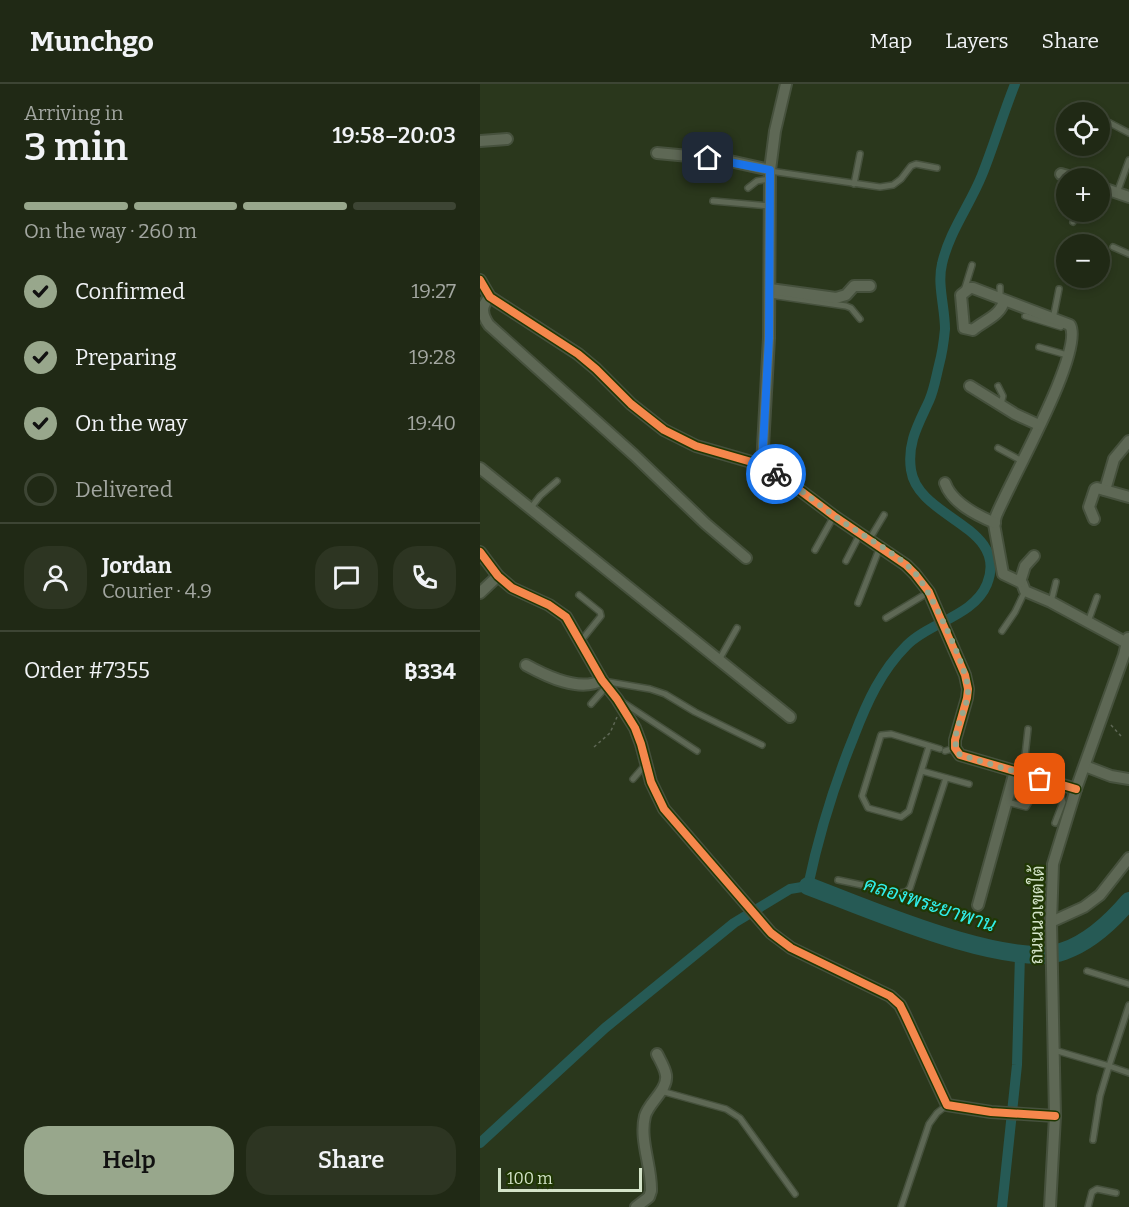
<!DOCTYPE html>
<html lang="en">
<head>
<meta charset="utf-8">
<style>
	body { margin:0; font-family:Bitter,Sarabun,serif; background:#2d3522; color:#f1f3f6; height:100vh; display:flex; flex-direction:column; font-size:22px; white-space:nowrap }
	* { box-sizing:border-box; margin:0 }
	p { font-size:20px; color:#a2a6a0 }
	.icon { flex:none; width:33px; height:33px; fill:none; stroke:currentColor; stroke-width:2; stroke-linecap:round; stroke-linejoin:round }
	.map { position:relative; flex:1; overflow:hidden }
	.details { display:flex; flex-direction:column; background:#202915; width:480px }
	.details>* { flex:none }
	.fabs { position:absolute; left:576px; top:18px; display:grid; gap:12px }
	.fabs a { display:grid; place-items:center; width:54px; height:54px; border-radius:50%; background:#202915; box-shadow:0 3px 9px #0003,0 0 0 2px #3d4534; font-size:30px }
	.scale { position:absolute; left:18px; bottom:15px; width:144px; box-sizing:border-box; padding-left:6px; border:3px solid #d4e4c9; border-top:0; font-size:16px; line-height:21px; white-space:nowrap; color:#d4e4c9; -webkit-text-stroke:4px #203704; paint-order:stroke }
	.pin { position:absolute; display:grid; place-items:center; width:51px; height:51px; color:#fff; margin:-26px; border-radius:12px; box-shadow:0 3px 9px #0006 }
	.courier { position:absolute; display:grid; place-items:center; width:60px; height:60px; margin:-30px; border:4px solid #1a73e8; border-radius:50%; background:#fff; color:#222; box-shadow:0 2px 8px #0007 }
	.headline em { font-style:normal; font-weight:600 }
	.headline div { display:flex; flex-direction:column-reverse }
	.headline { display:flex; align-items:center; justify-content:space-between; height:102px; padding:0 24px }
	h1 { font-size:39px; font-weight:600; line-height:45px }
	.bar { display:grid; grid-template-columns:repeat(4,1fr); gap:9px 6px; align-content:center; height:72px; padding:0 24px }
	.bar i { height:8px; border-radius:4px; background:#3d4534 }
	.bar .current { background:#98a78c }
	.bar p { grid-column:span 4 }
	.line { display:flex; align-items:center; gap:15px; padding:0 24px; border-top:2px solid #3d4534 }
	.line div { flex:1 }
	.round { display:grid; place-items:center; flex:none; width:63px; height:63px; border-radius:24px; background:#2d3522 }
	ol { padding:0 24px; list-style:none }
	li { display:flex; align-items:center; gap:18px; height:66px }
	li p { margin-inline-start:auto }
	li .icon { padding:6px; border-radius:50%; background:#98a78c; color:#111; stroke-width:4 }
	li:last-child { color:#a2a6a0 }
	li i { width:33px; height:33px; border:3px solid #3d4534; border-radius:50% }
	.action { display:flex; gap:12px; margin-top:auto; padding:12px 24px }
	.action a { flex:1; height:69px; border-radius:24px; background:#98a78c; color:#111; font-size:24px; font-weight:600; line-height:69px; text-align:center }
	.action a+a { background:#2d3522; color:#f1f3f6 }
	header { display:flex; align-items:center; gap:36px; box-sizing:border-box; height:84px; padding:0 30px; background:#202915; border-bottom:2px solid #3d4534 }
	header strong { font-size:28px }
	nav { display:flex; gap:33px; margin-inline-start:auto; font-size:21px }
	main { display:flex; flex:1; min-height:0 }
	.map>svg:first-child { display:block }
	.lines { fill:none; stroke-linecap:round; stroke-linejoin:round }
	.canal { stroke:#265a55; stroke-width:10 }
	.river { stroke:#265a55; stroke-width:18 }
	.lane-casing { stroke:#46513d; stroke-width:8 }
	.street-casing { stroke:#46513d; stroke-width:14 }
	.path { stroke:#5e6755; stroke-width:1.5; stroke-dasharray:3 3; stroke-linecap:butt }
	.lane { stroke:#5e6855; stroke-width:5 }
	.street { stroke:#5e6855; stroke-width:10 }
	.cycleway-casing { stroke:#203704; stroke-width:11 }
	.cycleway { stroke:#f5874c; stroke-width:8 }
	.done { stroke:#98a78c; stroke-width:6; stroke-dasharray:0 10.8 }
	.route { stroke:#1a73e8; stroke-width:8 }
	.labels { text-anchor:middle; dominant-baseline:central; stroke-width:4.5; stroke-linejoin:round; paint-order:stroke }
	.street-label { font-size:18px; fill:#d4e4c9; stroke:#203704 }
	.water-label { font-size:20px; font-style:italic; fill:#30eee9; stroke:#203704 }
</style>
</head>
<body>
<header>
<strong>Munchgo</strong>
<nav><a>Map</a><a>Layers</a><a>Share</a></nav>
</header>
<main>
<section class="details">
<div class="headline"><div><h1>3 min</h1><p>Arriving in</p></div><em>19:58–20:03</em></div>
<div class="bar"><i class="current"></i><i class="current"></i><i class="current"></i><i></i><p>On the way · 260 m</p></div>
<ol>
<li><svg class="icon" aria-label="check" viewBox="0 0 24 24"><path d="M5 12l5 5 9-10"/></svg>Confirmed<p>19:27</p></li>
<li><svg class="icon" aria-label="check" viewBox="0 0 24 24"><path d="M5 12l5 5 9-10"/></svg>Preparing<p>19:28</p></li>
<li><svg class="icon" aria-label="check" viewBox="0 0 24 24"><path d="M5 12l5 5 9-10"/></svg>On the way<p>19:40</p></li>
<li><i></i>Delivered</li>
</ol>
<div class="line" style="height:108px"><a class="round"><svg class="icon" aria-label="person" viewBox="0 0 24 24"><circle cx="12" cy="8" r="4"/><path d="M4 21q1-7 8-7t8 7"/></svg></a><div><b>Jordan</b><p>Courier · 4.9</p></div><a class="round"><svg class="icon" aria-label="chat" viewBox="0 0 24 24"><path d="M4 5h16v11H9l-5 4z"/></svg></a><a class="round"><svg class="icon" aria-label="phone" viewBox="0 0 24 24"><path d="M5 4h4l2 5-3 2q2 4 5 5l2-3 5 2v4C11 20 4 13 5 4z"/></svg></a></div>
<div class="line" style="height:78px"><div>Order #7355</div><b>฿334</b></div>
<div class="action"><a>Help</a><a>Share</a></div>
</section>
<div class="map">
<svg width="649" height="1123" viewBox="0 0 649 1123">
	<rect width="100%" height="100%" fill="#2a371c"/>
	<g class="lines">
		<g class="canal">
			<path d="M0,1059L125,944L254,839L310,805L328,802C339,750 354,701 374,652C387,618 401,587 427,561C450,538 494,532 507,500C530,442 438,435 431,386C427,359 438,341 449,317C454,306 456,293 459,281C462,270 464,256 465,245C465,224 457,200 462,180C469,148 490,121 502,91C514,61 523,30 535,0"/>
			<polyline points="522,1123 537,981 540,870"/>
		</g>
		<path class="river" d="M328,802C384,823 530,887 584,867C610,858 632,837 649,817"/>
		<g class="lane-casing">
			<g id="lane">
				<polyline points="628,38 649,49"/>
				<polyline points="290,87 400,103 413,101 421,95 431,82 436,80 457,84"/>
				<polyline points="374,100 380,70"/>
				<polyline points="268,104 277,97 289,95"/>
				<polyline points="637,109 649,76"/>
				<polyline points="233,117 289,122"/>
				<polyline points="593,138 598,128"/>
				<polyline points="633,163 649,170"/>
				<polyline points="484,207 492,181"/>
				<polyline points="290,211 366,222 371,224 380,235"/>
				<polyline points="520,214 520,203"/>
				<polyline points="545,232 581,243"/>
				<polyline points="573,235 579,205"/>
				<polyline points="559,263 587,271"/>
				<polyline points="518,302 523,312 521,321"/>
				<polyline points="518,364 542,377"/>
				<polyline points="50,425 60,412 77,397"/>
				<polyline points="389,456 404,431"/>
				<polyline points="335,466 354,432"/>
				<polyline points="366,477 380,450"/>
				<polyline points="99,511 120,528 121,532 100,558"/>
				<polyline points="571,518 576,498"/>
				<polyline points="378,519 400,463"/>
				<polyline points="406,534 449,508"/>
				<polyline points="608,538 617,513"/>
				<polyline points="522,547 535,528 545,507"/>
				<polyline points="239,576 257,544"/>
				<polyline points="123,597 170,605 185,610 215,628 282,661"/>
				<polyline points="141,617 217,667"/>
				<polyline points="111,620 126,603"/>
				<polyline points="449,662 429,727 421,733 388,724 382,712 401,651 411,650 460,665"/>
				<polyline points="465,667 475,664"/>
				<polyline points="442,687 489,700"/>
				<polyline points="543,690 548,645"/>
				<polyline points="153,695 165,681"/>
				<polyline points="527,718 546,723 556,706 580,711 583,718 575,739"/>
				<polyline points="358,796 420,809 426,808 430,804 466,694"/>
				<polyline points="607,887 649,900"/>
				<polyline points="574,966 629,982 649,921"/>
				<polyline points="181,1007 246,1025 260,1034 315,1110"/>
				<polyline points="613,1056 620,1012 629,982 649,989"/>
				<polyline points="421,1123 449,1040 457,1029 467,1021"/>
				<polyline points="608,1123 612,1108 617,1105 636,1109"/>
			</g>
		</g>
		<g class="street-casing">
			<g id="street">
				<polyline points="0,57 27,55"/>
				<polyline points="177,69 241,75 290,86"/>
				<polyline points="581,90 595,94"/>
				<polyline points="620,103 649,113"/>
				<polyline points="0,196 10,213 98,270 116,285 151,320 184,346 216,362 282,381 305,395 354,432 426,481 435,490 449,508 485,591 488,605 487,614 475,656 475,664 480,671 596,705"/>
				<polyline points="290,205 356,214 366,211 374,202 390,202"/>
				<path d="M10,213C0,222 2,231 9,241L154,371L226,440L266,474"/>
				<path d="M524,216C522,231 503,237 493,246L484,244L481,211L490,204H493L590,241C605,267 529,399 516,432L514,440L523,490L542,499L545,507L571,518L647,559"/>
				<polyline points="490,302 535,330 559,341"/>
				<polyline points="282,381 289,254 290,86 295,47 306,0"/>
				<polyline points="0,384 310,633"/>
				<path d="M465,399C472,419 496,431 515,439"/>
				<polyline points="625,406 634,375 649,357"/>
				<polyline points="614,435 609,423 615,405 617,404 649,413"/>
				<polyline points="0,468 18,492 32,504 69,521 86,533 122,596 137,615 155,644 161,660 171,698 184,725 291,849 311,864 410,912 420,921 425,931 467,1021 511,1028 575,1032"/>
				<polyline points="540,498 545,482 554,472"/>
				<polyline points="0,509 18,492"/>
				<path d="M46,581C66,592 100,609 122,596"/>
				<polyline points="605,682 631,692 649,695"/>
				<polyline points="498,821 535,687"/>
				<polyline points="571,838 604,823 620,811 649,774"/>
				<path d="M156,1123L169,1113L171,1107C172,1083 159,1056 165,1032C169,1018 188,1006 186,991C185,984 180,976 177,970"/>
				<polyline points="570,1123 575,1032 571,838 573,780 596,705 644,571 648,554"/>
			</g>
		</g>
		<g class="path">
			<polyline points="631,641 641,652"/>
			<polyline points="114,663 130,649 137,633"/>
		</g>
		<use href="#lane" class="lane"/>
		<use href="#street" class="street"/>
		<g class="cycleway-casing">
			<g id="cycleway">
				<polyline points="0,196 10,213 98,270 116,285 151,320 184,346 216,362 282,381 305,395 354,432 426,481 435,490 449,508 485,591 488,605 487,614 475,656 475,664 480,671 596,705"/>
				<polyline points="0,468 18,492 32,504 69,521 86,533 122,596 137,615 155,644 161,660 171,698 184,725 291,849 311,864 410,912 420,921 425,931 467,1021 511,1028 575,1032"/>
			</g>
		</g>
		<use href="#cycleway" class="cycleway"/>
	</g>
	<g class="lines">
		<path class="done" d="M296,390C318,402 336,419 356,433C379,450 417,469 435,489C450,506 487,583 488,605C489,627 466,652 480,671L560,695"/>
		<polyline class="route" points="228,74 290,86 289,254 282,381 296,390"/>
	</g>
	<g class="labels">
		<g class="street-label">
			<text transform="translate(557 831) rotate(-89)">ถนนนวเขตใต้</text>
		</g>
		<g class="water-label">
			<text transform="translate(450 820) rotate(18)">คลองพระยาพาน</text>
		</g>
	</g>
</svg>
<div class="fabs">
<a><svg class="icon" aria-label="locate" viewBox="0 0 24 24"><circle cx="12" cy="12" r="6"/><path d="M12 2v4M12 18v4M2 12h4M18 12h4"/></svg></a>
<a>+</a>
<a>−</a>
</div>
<div class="scale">100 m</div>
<div class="pin" style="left:560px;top:695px;background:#ea580c"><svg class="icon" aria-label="bag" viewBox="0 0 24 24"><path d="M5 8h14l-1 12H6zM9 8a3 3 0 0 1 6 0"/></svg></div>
<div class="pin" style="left:228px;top:74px;background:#1f2937"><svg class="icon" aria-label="home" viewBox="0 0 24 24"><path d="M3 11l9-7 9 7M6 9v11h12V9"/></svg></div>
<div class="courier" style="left:296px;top:390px"><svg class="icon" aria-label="bike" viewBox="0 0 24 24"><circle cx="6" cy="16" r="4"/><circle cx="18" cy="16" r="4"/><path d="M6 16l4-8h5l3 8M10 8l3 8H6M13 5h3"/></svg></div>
</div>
</main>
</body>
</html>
